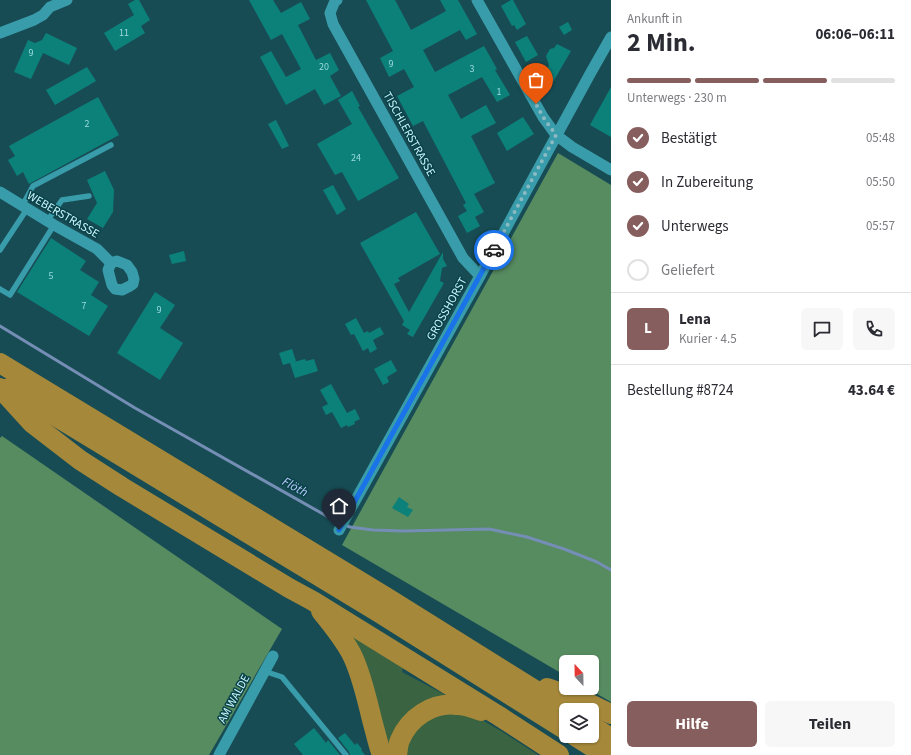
<!DOCTYPE html>
<html lang="de">
<head>
<meta charset="utf-8">
<style>
	body { margin:0; font-family:"Source Sans 3",sans-serif; background:#f7f7f7; color:#2b2b33; height:100vh; display:flex; flex-direction:column; font-size:15px; white-space:nowrap }
	* { box-sizing:border-box; margin:0 }
	p { font-size:13px; color:#7c7c81 }
	.icon { flex:none; width:22px; height:22px; fill:none; stroke:currentColor; stroke-width:2; stroke-linecap:round; stroke-linejoin:round }
	.map { position:relative; flex:1; overflow:hidden }
	.details { display:flex; flex-direction:column; background:#fff; width:300px }
	.details>* { flex:none }
	.needle { width:26px; rotate:338deg }
	.tools { position:absolute; left:559px; top:655px; display:grid; gap:8px }
	.tools a { display:grid; place-items:center; width:40px; height:40px; border-radius:6px; background:#fff; box-shadow:0 1px 3px #0004; font-size:20px }
	.pin { position:absolute; display:grid; place-items:center; width:34px; height:34px; color:#fff; margin:-41px -17px; border-radius:50% 50% 50% 0; rotate:-45deg; box-shadow:0 0 4px #0007 }
	.pin .icon { rotate:45deg }
	.courier { position:absolute; display:grid; place-items:center; width:40px; height:40px; margin:-20px; border:3px solid #1a73e8; border-radius:50%; background:#fff; color:#222; box-shadow:0 1px 5px #0007 }
	.summary em { font-style:normal; font-weight:700 }
	.summary div { display:flex; flex-direction:column-reverse }
	.summary { display:flex; align-items:center; justify-content:space-between; height:68px; padding:0 16px }
	h1 { font-size:26px; font-weight:700; line-height:30px }
	.bar { display:grid; grid-template-columns:repeat(4,1fr); gap:6px 4px; align-content:center; height:48px; padding:0 16px }
	.bar i { height:5px; border-radius:3px; background:#e1e1e2 }
	.bar .selected { background:#865e5d }
	.bar p { grid-column:span 4 }
	.line { display:flex; align-items:center; gap:10px; padding:0 16px; border-top:1px solid #e1e1e2 }
	.line div { flex:1 }
	.round { display:grid; place-items:center; flex:none; width:42px; height:42px; border-radius:6px; background:#f7f7f7 }
	ol { padding:0 16px; list-style:none }
	li { display:flex; align-items:center; gap:12px; height:44px }
	li p { margin-inline-start:auto }
	li .icon { padding:4px; border-radius:50%; background:#865e5d; color:#fff; stroke-width:4 }
	li:last-child { color:#7c7c81 }
	li i { width:22px; height:22px; border:2px solid #e1e1e2; border-radius:50% }
	.cta { display:flex; gap:8px; margin-top:auto; padding:8px 16px }
	.cta a { flex:1; height:46px; border-radius:6px; background:#865e5d; color:#fff; font-size:16px; font-weight:700; line-height:46px; text-align:center }
	.cta a+a { background:#f7f7f7; color:#2b2b33 }
	main { display:flex; flex:1; min-height:0 }
	.map>svg:first-child { display:block }
	.green { fill:#3a6341 }
	.forest { fill:#578b60 }
	.lines { fill:none; stroke-linecap:round; stroke-linejoin:round }
	.stream { stroke:#758eb5; stroke-width:3 }
	.building { fill:#0c817a }
	.lane { stroke:#399caa; stroke-width:5.5 }
	.street { stroke:#399caa; stroke-width:11 }
	.highway { stroke:#a5883a; stroke-width:20 }
	.done { stroke:#8cbac2; stroke-width:4; stroke-dasharray:0 7.2 }
	.route { stroke:#1a73e8; stroke-width:5 }
	.labels { text-anchor:middle; dominant-baseline:central; stroke-width:3; stroke-linejoin:round; paint-order:stroke }
	.number-label { font-size:10px; fill:#9ad9dc }
	.street-label { font-size:12px; fill:#caf6fd; stroke:#094249 }
	.water-label { font-size:13px; font-style:italic; fill:#b5c7f7; stroke:#094249 }
</style>
</head>
<body>
<main>
<div class="map">
<svg width="611" height="755" viewBox="0 0 611 755">
	<rect width="100%" height="100%" fill="#184c54"/>
	<g class="green">
		<polygon points="337,624 404,665 402,672 453,699 442,700 393,755"/>
		<polygon points="470,713 501,731 538,755 403,755 410,733 430,715"/>
	</g>
	<g class="forest">
		<polygon points="558,153 611,185 611,702 587,688 592,688 592,662 566,662 566,676 342,545"/>
		<polygon points="2,436 282,629 209,755 0,755 0,438"/>
	</g>
	<g class="lines">
		<g class="stream">
			<polyline points="0,326 135,408 339,523"/>
			<polyline points="345,525 350,527 373,530 403,531 489,529 527,537 564,549 597,562 611,570"/>
		</g>
	</g>
	<g class="building">
		<polygon points="135,0 139,0 150,20 141,26 145,33 115,51 104,33 134,15 128,4"/>
		<polygon points="249,0 273,0 281,13 301,2 310,19 298,25 316,60 330,53 339,70 330,76 341,96 324,105 315,89 286,105 260,57 271,51 286,77 301,69 282,34 271,40"/>
		<polygon points="366,0 395,0 411,30 446,11 440,0 458,0 477,34 466,40 460,30 423,50 435,72 484,46 497,69 495,70 510,95 497,102 482,77 448,95 461,119 486,105 496,123 471,136 495,183 474,194 484,212 475,217 480,226 467,233 458,216 467,211 463,205 466,203 423,121 413,126 397,96 414,87 404,69 389,77 380,58 393,51"/>
		<polygon points="511,0 513,0 526,24 517,30 514,25 512,26 501,6"/>
		<polygon points="568,22 572,30 564,35 559,27"/>
		<polygon points="46,33 77,48 69,65 43,53 31,79 14,72 28,40 35,43 42,40"/>
		<polygon points="527,36 538,55 526,62 515,42"/>
		<polygon points="557,44 571,51 553,82 543,76 549,65 546,56 550,49 554,48"/>
		<polygon points="87,67 96,81 55,105 46,90"/>
		<polygon points="611,87 611,137 590,125"/>
		<polygon points="352,91 360,106 358,107 399,178 358,201 342,172 335,175 317,144 352,124 338,100"/>
		<polygon points="98,97 119,135 29,184 23,172 17,176 8,160 15,156 9,146"/>
		<polygon points="523,117 534,134 507,151 497,133"/>
		<polygon points="276,120 289,146 282,149 268,124"/>
		<polygon points="105,171 114,190 113,212 103,228 87,219 97,203 87,180"/>
		<polygon points="333,185 346,209 337,215 323,190"/>
		<polygon points="416,212 440,254 398,278 400,281 394,284 409,312 443,252 443,259 447,266 442,268 440,281 444,283 413,337 407,334 410,330 402,325 404,321 360,243"/>
		<polygon points="51,238 86,261 80,270 99,282 91,295 108,306 89,336 17,292"/>
		<polygon points="184,251 186,261 172,264 169,255"/>
		<polygon points="155,292 175,305 160,328 183,343 160,380 117,353"/>
		<polygon points="356,318 364,333 368,331 369,333 380,327 384,334 373,340 377,349 370,353 368,348 363,351 354,334 351,335 345,324"/>
		<polygon points="292,349 296,361 294,362 305,359 306,361 314,359 318,371 295,378 290,363 283,365 279,353"/>
		<polygon points="391,360 397,371 387,377 389,382 383,385 374,369"/>
		<polygon points="331,384 347,413 355,409 360,419 354,422 355,424 348,427 347,425 341,428 332,412 326,415 322,407 328,404 320,390"/>
		<polygon points="399,497 409,504 407,507 413,510 408,517 392,508"/>
		<polygon points="314,728 326,743 328,740 340,755 303,755 294,744"/>
		<polygon points="345,733 355,745 357,743 362,749 361,750 365,755 350,755 349,752 338,738"/>
	</g>
	<g class="lines">
		<g class="lane">
			<polyline points="22,206 33,186 111,145"/>
			<polyline points="47,221 62,200 89,196"/>
			<polyline points="0,250 27,209"/>
			<polyline points="0,289 10,295 54,225"/>
			<polyline points="264,671 282,677 346,755"/>
		</g>
		<g class="street">
			<polyline points="337,0 335,1 330,13 333,24 463,258 480,276"/>
			<polyline points="477,0 543,117 556,135 572,147 611,170"/>
			<polyline points="0,33 34,20 43,15 50,7 67,0"/>
			<polyline points="0,192 54,225 97,249 111,263"/>
			<polygon points="117,261 127,265 132,272 134,279 133,284 130,286 122,290 115,289 112,285 108,270 111,263"/>
			<polyline points="339,530 480,276 590,74 611,37"/>
			<polyline points="219,755 273,656"/>
		</g>
		<g class="highway">
			<polyline points="0,363 386,597 567,710"/>
			<polyline points="0,388 32,423 80,460 122,487 289,588 313,601 499,716 559,755"/>
			<polyline points="9,388 378,612 566,730"/>
			<path d="M321,611C332,625 345,640 353,657C364,681 368,706 375,731C377,739 379,747 382,755"/>
			<polyline points="547,688 584,701 611,714"/>
			<polyline points="592,726 611,738"/>
			<polyline points="575,736 605,755"/>
			<path d="M397,755C398,750 398,744 400,740C409,718 432,702 457,705C465,705 473,708 481,711"/>
		</g>
	</g>
	<g class="lines">
		<polyline class="done" points="494,250 556,135 543,117 536,104"/>
		<polyline class="route" points="339,530 494,250"/>
	</g>
	<g class="labels">
		<g class="number-label">
			<text x="124" y="33">11</text>
			<text x="31" y="53">9</text>
			<text x="391" y="64">9</text>
			<text x="324" y="67">20</text>
			<text x="472" y="69">3</text>
			<text x="499" y="92">1</text>
			<text x="87" y="124">2</text>
			<text x="356" y="158">24</text>
			<text x="51" y="276">5</text>
			<text x="84" y="306">7</text>
			<text x="159" y="310">9</text>
		</g>
		<g class="street-label">
			<text transform="translate(409 134) rotate(61)">TISCHLERSTRASSE</text>
			<text transform="translate(63 215) rotate(30)">WEBERSTRASSE</text>
			<text transform="translate(447 309) rotate(-61)">GROSSHORST</text>
			<text transform="translate(234 699) rotate(-61)">AM WALDE</text>
		</g>
		<g class="water-label">
			<text transform="translate(295 487) rotate(29)">Flöth</text>
		</g>
	</g>
</svg>
<div class="tools">
<a><svg class="needle" viewBox="-14 -14 28 28"><path d="M0-13l5 13h-10z" fill="#e53935"/><path d="M0 13l5-13h-10z" fill="#7c7c81"/></svg></a>
<a><svg class="icon" aria-label="layers" viewBox="0 0 24 24"><path d="M12 4l9 5-9 5-9-5zM3 14l9 5 9-5"/></svg></a>
</div>
<div class="pin" style="left:536px;top:104px;background:#ea580c"><svg class="icon" aria-label="bag" viewBox="0 0 24 24"><path d="M5 8h14l-1 12H6zM9 8a3 3 0 0 1 6 0"/></svg></div>
<div class="pin" style="left:339px;top:530px;background:#1f2937"><svg class="icon" aria-label="home" viewBox="0 0 24 24"><path d="M3 11l9-7 9 7M6 9v11h12V9"/></svg></div>
<div class="courier" style="left:494px;top:250px"><svg class="icon" aria-label="car" viewBox="0 0 24 24"><path d="M5 17H2v-5l4-1 3-4h7l3 4 3 1v5h-3M9 17h6M6 11h13"/><circle cx="7" cy="17" r="2"/><circle cx="17" cy="17" r="2"/></svg></div>
</div>
<section class="details">
<div class="summary"><div><h1>2 Min.</h1><p>Ankunft in</p></div><em>06:06–06:11</em></div>
<div class="bar"><i class="selected"></i><i class="selected"></i><i class="selected"></i><i></i><p>Unterwegs · 230 m</p></div>
<ol>
<li><svg class="icon" aria-label="check" viewBox="0 0 24 24"><path d="M5 12l5 5 9-10"/></svg>Bestätigt<p>05:48</p></li>
<li><svg class="icon" aria-label="check" viewBox="0 0 24 24"><path d="M5 12l5 5 9-10"/></svg>In Zubereitung<p>05:50</p></li>
<li><svg class="icon" aria-label="check" viewBox="0 0 24 24"><path d="M5 12l5 5 9-10"/></svg>Unterwegs<p>05:57</p></li>
<li><i></i>Geliefert</li>
</ol>
<div class="line" style="height:72px"><b class="round" style="background:#865e5d;color:#fff">L</b><div><b>Lena</b><p>Kurier · 4.5</p></div><a class="round"><svg class="icon" aria-label="chat" viewBox="0 0 24 24"><path d="M4 5h16v11H9l-5 4z"/></svg></a><a class="round"><svg class="icon" aria-label="phone" viewBox="0 0 24 24"><path d="M5 4h4l2 5-3 2q2 4 5 5l2-3 5 2v4C11 20 4 13 5 4z"/></svg></a></div>
<div class="line" style="height:52px"><div>Bestellung #8724</div><b>43.64 €</b></div>
<div class="cta"><a>Hilfe</a><a>Teilen</a></div>
</section>
</main>
</body>
</html>
